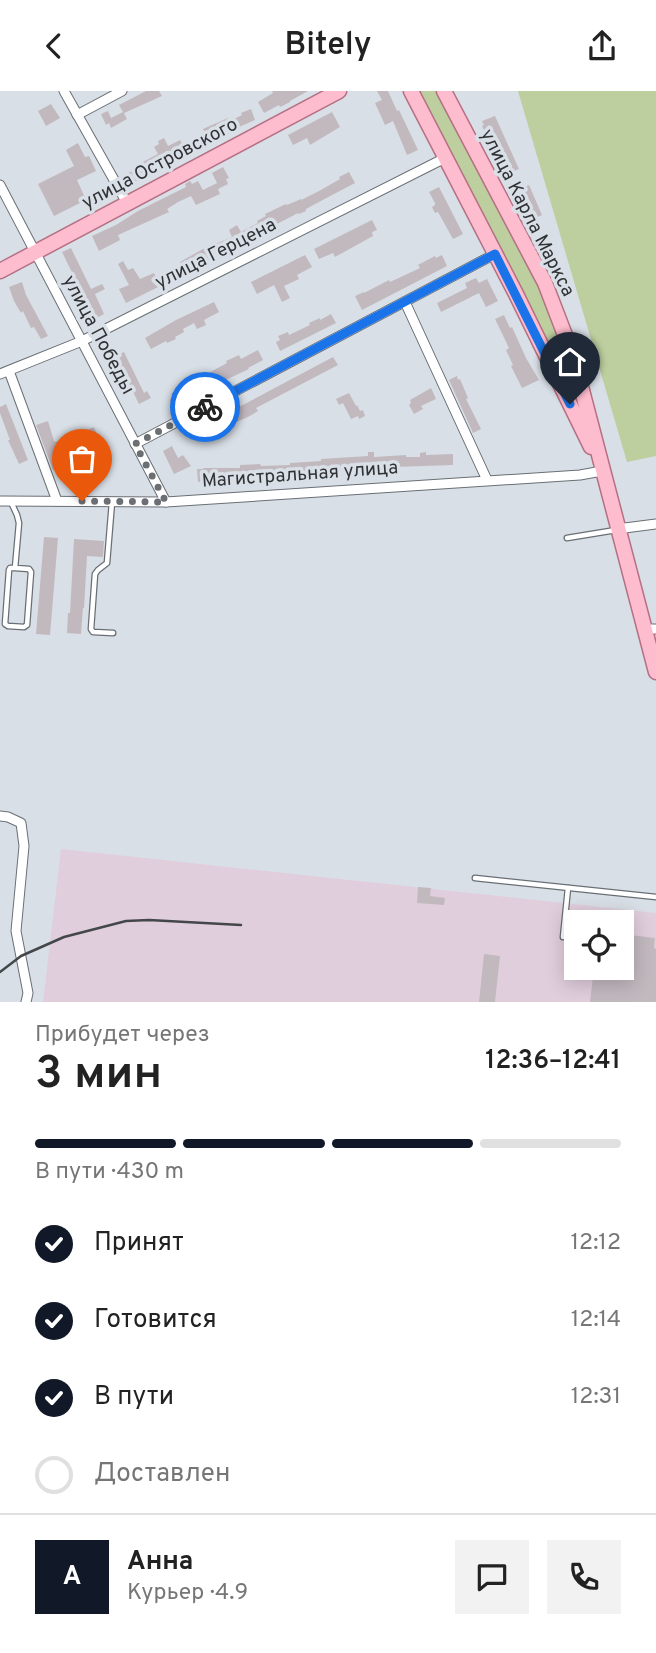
<!DOCTYPE html>
<html lang="ru">
<head>
<meta charset="utf-8">
<style>
	body { margin:0; font-family:Overpass,sans-serif; background:#f2f2f2; color:#222; height:100vh; display:flex; flex-direction:column; font-size:26px; white-space:nowrap }
	* { box-sizing:border-box; margin:0 }
	p { font-size:23px; color:#767676 }
	.icon { flex:none; width:38px; height:38px; fill:none; stroke:currentColor; stroke-width:2; stroke-linecap:round; stroke-linejoin:round }
	.map { position:relative; height:911px; overflow:hidden }
	.sheet { display:flex; flex-direction:column; background:#fff; flex:1 }
	.sheet>* { flex:none }
	.controls { position:absolute; left:564px; top:819px; display:grid; gap:14px }
	.controls a { display:grid; place-items:center; width:70px; height:70px; border-radius:0px; background:#fff; box-shadow:0 4px 18px #0003; font-size:35px }
	.pin { position:absolute; display:grid; place-items:center; width:60px; height:60px; color:#fff; margin:-72px -30px; border-radius:50% 50% 50% 0; rotate:-45deg; box-shadow:0 0 7px #0007 }
	.pin .icon { rotate:45deg }
	.courier { position:absolute; display:grid; place-items:center; width:70px; height:70px; margin:-35px; border:5px solid #1a73e8; border-radius:50%; background:#fff; color:#222; box-shadow:0 2px 9px #0007 }
	.overview em { font-style:normal; font-weight:600 }
	.overview div { display:flex; flex-direction:column-reverse }
	.overview { display:flex; align-items:center; justify-content:space-between; height:119px; padding:0 35px }
	h1 { font-size:46px; font-weight:600; line-height:52px }
	.bar { display:grid; grid-template-columns:repeat(4,1fr); gap:10px 7px; align-content:center; height:84px; padding:0 35px }
	.bar i { height:9px; border-radius:5px; background:#e0e0e0 }
	.bar .current { background:#111827 }
	.bar p { grid-column:span 4 }
	.line { display:flex; align-items:center; gap:18px; padding:0 35px; border-top:2px solid #e0e0e0 }
	.line div { flex:1 }
	.round { display:grid; place-items:center; flex:none; width:74px; height:74px; border-radius:0px; background:#f2f2f2 }
	ol { padding:0 35px; list-style:none }
	li { display:flex; align-items:center; gap:21px; height:77px }
	li p { margin-inline-start:auto }
	li .icon { padding:7px; border-radius:50%; background:#111827; color:#fff; stroke-width:4 }
	li:last-child { color:#767676 }
	li i { width:38px; height:38px; border:4px solid #e0e0e0; border-radius:50% }
	header { display:flex; justify-content:space-between; align-items:center; height:91px; padding:0 35px; background:#fff; font-size:32px; font-weight:600 }
	.map>svg:first-child { display:block }
	.industrial { fill:#e1cedd; fill-rule:evenodd }
	.green { fill:#bdce9f }
	.building { fill:#c2b9bf }
	.lines { fill:none; stroke-linecap:round; stroke-linejoin:round }
	.lane-casing { stroke:#696f75; stroke-width:7 }
	.street-casing { stroke:#696f75; stroke-width:11 }
	.primary-casing { stroke:#b57083; stroke-width:17 }
	.lane { stroke:#fff; stroke-width:4.5 }
	.street { stroke:#fff; stroke-width:9 }
	.primary { stroke:#febdce; stroke-width:14 }
	.rail { stroke:#44474a; stroke-width:2.5 }
	.done { stroke:#6b6f73; stroke-width:7; stroke-dasharray:0 12.6 }
	.route { stroke:#1a73e8; stroke-width:9 }
	.labels { text-anchor:middle; dominant-baseline:central; stroke-width:7; stroke-linejoin:round; paint-order:stroke }
	.street-label { font-size:19px; fill:#303235; stroke:#d9dfe6 }
</style>
</head>
<body>
<header><svg class="icon" aria-label="back" viewBox="0 0 24 24"><path d="M15 5l-7 7 7 7"/></svg>Bitely<svg class="icon" aria-label="share" viewBox="0 0 24 24"><path d="M12 15V3M7 8l5-5 5 5M5 13v7h14v-7"/></svg></header>
<div class="map">
<svg width="656" height="911" viewBox="0 0 656 911">
	<rect width="100%" height="100%" fill="#d9dfe6"/>
	<path class="industrial" d="M61,758L656,822V911H43ZM576,831H621V877H576Z"/>
	<g class="green">
		<polygon points="411,0 444,0 545,192 602,380"/>
		<polygon points="518,0 656,0 656,365 627,371"/>
	</g>
	<g class="building">
		<polygon points="146,0 159,0 162,5 124,22 127,28 111,37 109,32 106,34 101,23 108,20 111,27 123,21 119,14"/>
		<polygon points="272,0 308,0 290,10 290,11 280,16 279,14 264,22 258,11 273,2"/>
		<polygon points="377,0 388,0 397,20 399,19 418,59 407,64 393,30 385,34 375,12 382,9"/>
		<polygon points="51,13 60,27 46,35 38,20"/>
		<polygon points="251,18 255,29 239,36 240,37 183,66 151,84 150,83 132,92 128,82 145,74 143,71 158,63 154,56 159,53 158,50 164,47 168,55 180,49 183,54 205,42 203,38 228,27 230,30 242,24 241,22"/>
		<polygon points="332,21 340,36 310,54 307,47 293,54 288,44"/>
		<polygon points="495,25 519,78 505,84 482,35 484,34 482,30"/>
		<polygon points="78,52 85,66 89,65 96,80 77,89 86,109 54,125 38,93 74,75 66,59"/>
		<polygon points="223,76 229,87 226,88 228,93 218,98 220,103 196,114 191,105 178,111 167,118 169,121 118,144 120,149 99,160 92,145 116,134 138,120 186,96 185,93 190,90 192,93 198,90 203,99 217,92 212,82"/>
		<polygon points="349,81 355,92 317,112 306,118 306,120 299,123 298,122 185,181 180,171 203,158 232,146 229,139 237,134 241,141 258,132 257,130 266,125 265,123 286,113 287,114 301,108 301,109 319,100 340,88 339,86"/>
		<polygon points="529,94 542,124 529,130 516,100"/>
		<polygon points="439,96 463,143 453,148 438,121 435,122 432,116 435,114 435,112 429,101"/>
		<polygon points="372,129 377,139 372,141 373,145 335,166 333,162 319,168 314,158"/>
		<polygon points="71,157 91,198 102,193 105,198 95,203 104,223 95,228 62,161"/>
		<polygon points="305,164 312,176 297,184 299,188 284,195 290,207 282,211 274,194 257,203 251,191"/>
		<polygon points="442,164 447,175 362,219 355,205 364,201 364,202 389,189 390,191 420,177 418,174 435,165 436,167"/>
		<polygon points="123,170 128,179 133,177 140,188 154,182 160,195 126,212 119,198 129,194 118,173"/>
		<polygon points="476,187 479,192 487,188 498,210 486,216 479,202 441,221 437,212 467,197 465,192"/>
		<polygon points="22,191 26,204 48,245 41,248 34,236 31,237 23,220 21,222 14,210 9,196"/>
		<polygon points="214,211 219,221 204,229 206,234 197,238 194,232 183,238 184,241 175,246 176,248 167,252 166,250 151,258 145,247 176,229"/>
		<polygon points="331,223 336,232 280,260 276,251 280,249 278,245 288,241 289,244 310,234 309,232 320,227 320,229"/>
		<polygon points="504,224 510,237 512,236 526,267 539,289 522,297 511,275 513,274 506,259 509,257 495,228"/>
		<polygon points="258,259 263,269 248,277 249,278 187,307 188,309 176,317 170,309 174,306 171,303 188,290 191,289 193,293 204,287 203,285 227,272 226,270 239,264 241,268"/>
		<polygon points="124,261 144,302 147,300 151,307 139,313 115,265"/>
		<polygon points="333,266 338,274 256,317 258,320 248,326 220,338 219,337 203,346 198,337 229,319 239,316"/>
		<polygon points="457,285 458,289 460,288 468,307 466,308 481,338 473,342 449,289"/>
		<polygon points="431,297 436,308 421,315 423,318 414,323 409,314 411,312 410,309"/>
		<polygon points="349,302 356,315 357,314 360,320 363,319 365,325 359,328 358,325 351,328 343,312 339,314 336,308"/>
		<polygon points="6,313 28,369 19,373 8,349 10,349 0,322 0,316"/>
		<polygon points="48,330 54,350 55,351 63,349 65,355 60,357 60,359 59,360 64,375 53,379 36,334"/>
		<polygon points="94,336 100,351 102,350 106,358 97,363 90,348 87,349 84,340"/>
		<polygon points="172,355 178,367 183,364 191,375 174,383 163,360"/>
		<polygon points="368,361 374,361 374,366 406,364 406,366 420,366 420,362 426,361 426,364 453,363 453,374 363,377 363,379 348,380 348,378 283,383 283,385 251,387 251,388 198,391 197,378 203,378 203,377 240,377 240,374 260,373 261,375 290,374 290,372 321,370 321,368 368,365"/>
		<polygon points="44,446 58,447 50,544 36,543"/>
		<polygon points="74,448 104,450 103,466 87,465 84,517 83,517 81,543 67,542 68,522 70,522"/>
		<polygon points="418,796 431,797 430,805 445,807 444,814 417,812"/>
		<polygon points="621,843 655,847 654,857 656,858 656,911 590,911 594,877 621,877"/>
		<polygon points="484,863 500,865 495,911 479,911"/>
	</g>
	<g class="lines">
		<g class="lane-casing">
			<g id="lane">
				<polyline points="11,411 17,424 19,432 15,477 29,478 31,481 27,534 24,536 8,535 5,533 9,479 10,477 15,477"/>
				<polyline points="112,411 107,472 98,479 95,483 91,538 93,541 113,542"/>
				<polyline points="567,447 616,439"/>
				<polyline points="475,787 656,806"/>
				<polyline points="563,846 568,797"/>
			</g>
		</g>
		<g class="street-casing">
			<g id="street">
				<polyline points="64,0 127,112"/>
				<polyline points="77,24 122,0"/>
				<polyline points="0,94 166,411"/>
				<polyline points="405,211 487,389"/>
				<polyline points="9,280 57,410"/>
				<polyline points="0,283 82,250 445,67"/>
				<polyline points="135,353 495,163"/>
				<polyline points="0,410 166,411 580,384 602,380"/>
				<polyline points="617,438 656,433"/>
				<polyline points="645,538 656,538"/>
				<polyline points="0,725 8,726 21,732 24,755 16,840 28,902 26,911"/>
			</g>
		</g>
		<g class="primary-casing">
			<g id="primary">
				<polyline points="411,0 516,203 591,356"/>
				<polyline points="444,0 545,192 573,265 656,581"/>
				<polyline points="0,180 339,0"/>
			</g>
		</g>
		<use href="#lane" class="lane"/>
		<use href="#street" class="street"/>
		<use href="#primary" class="primary"/>
		<polyline class="rail" points="0,881 21,865 64,846 126,830 149,829 241,834"/>
	</g>
	<g class="lines">
		<polyline class="done" points="82,410 166,411 135,353 205,316"/>
		<polyline class="route" points="205,316 495,163 570,313"/>
	</g>
	<g class="labels">
		<g class="street-label">
			<text transform="translate(160 73) rotate(-28)">улица Островского</text>
			<text transform="translate(527 122) rotate(63)">улица Карла Маркса</text>
			<text transform="translate(216 163) rotate(-27)">улица Герцена</text>
			<text transform="translate(98 244) rotate(62)">улица Победы</text>
			<text transform="translate(300 384) rotate(-4)">Магистральная улица</text>
		</g>
	</g>
</svg>
<div class="controls">
<a><svg class="icon" aria-label="locate" viewBox="0 0 24 24"><circle cx="12" cy="12" r="6"/><path d="M12 2v4M12 18v4M2 12h4M18 12h4"/></svg></a>
</div>
<div class="pin" style="left:82px;top:410px;background:#ea580c"><svg class="icon" aria-label="bag" viewBox="0 0 24 24"><path d="M5 8h14l-1 12H6zM9 8a3 3 0 0 1 6 0"/></svg></div>
<div class="pin" style="left:570px;top:313px;background:#1f2937"><svg class="icon" aria-label="home" viewBox="0 0 24 24"><path d="M3 11l9-7 9 7M6 9v11h12V9"/></svg></div>
<div class="courier" style="left:205px;top:316px"><svg class="icon" aria-label="bike" viewBox="0 0 24 24"><circle cx="6" cy="16" r="4"/><circle cx="18" cy="16" r="4"/><path d="M6 16l4-8h5l3 8M10 8l3 8H6M13 5h3"/></svg></div>
</div>
<section class="sheet">
<div class="overview"><div><h1>3 мин</h1><p>Прибудет через</p></div><em>12:36–12:41</em></div>
<div class="bar"><i class="current"></i><i class="current"></i><i class="current"></i><i></i><p>В пути · 430 m</p></div>
<ol>
<li><svg class="icon" aria-label="check" viewBox="0 0 24 24"><path d="M5 12l5 5 9-10"/></svg>Принят<p>12:12</p></li>
<li><svg class="icon" aria-label="check" viewBox="0 0 24 24"><path d="M5 12l5 5 9-10"/></svg>Готовится<p>12:14</p></li>
<li><svg class="icon" aria-label="check" viewBox="0 0 24 24"><path d="M5 12l5 5 9-10"/></svg>В пути<p>12:31</p></li>
<li><i></i>Доставлен</li>
</ol>
<div class="line" style="height:126px"><b class="round" style="background:#111827;color:#fff">А</b><div><b>Анна</b><p>Курьер · 4.9</p></div><a class="round"><svg class="icon" aria-label="chat" viewBox="0 0 24 24"><path d="M4 5h16v11H9l-5 4z"/></svg></a><a class="round"><svg class="icon" aria-label="phone" viewBox="0 0 24 24"><path d="M5 4h4l2 5-3 2q2 4 5 5l2-3 5 2v4C11 20 4 13 5 4z"/></svg></a></div>
</section>
</body>
</html>
